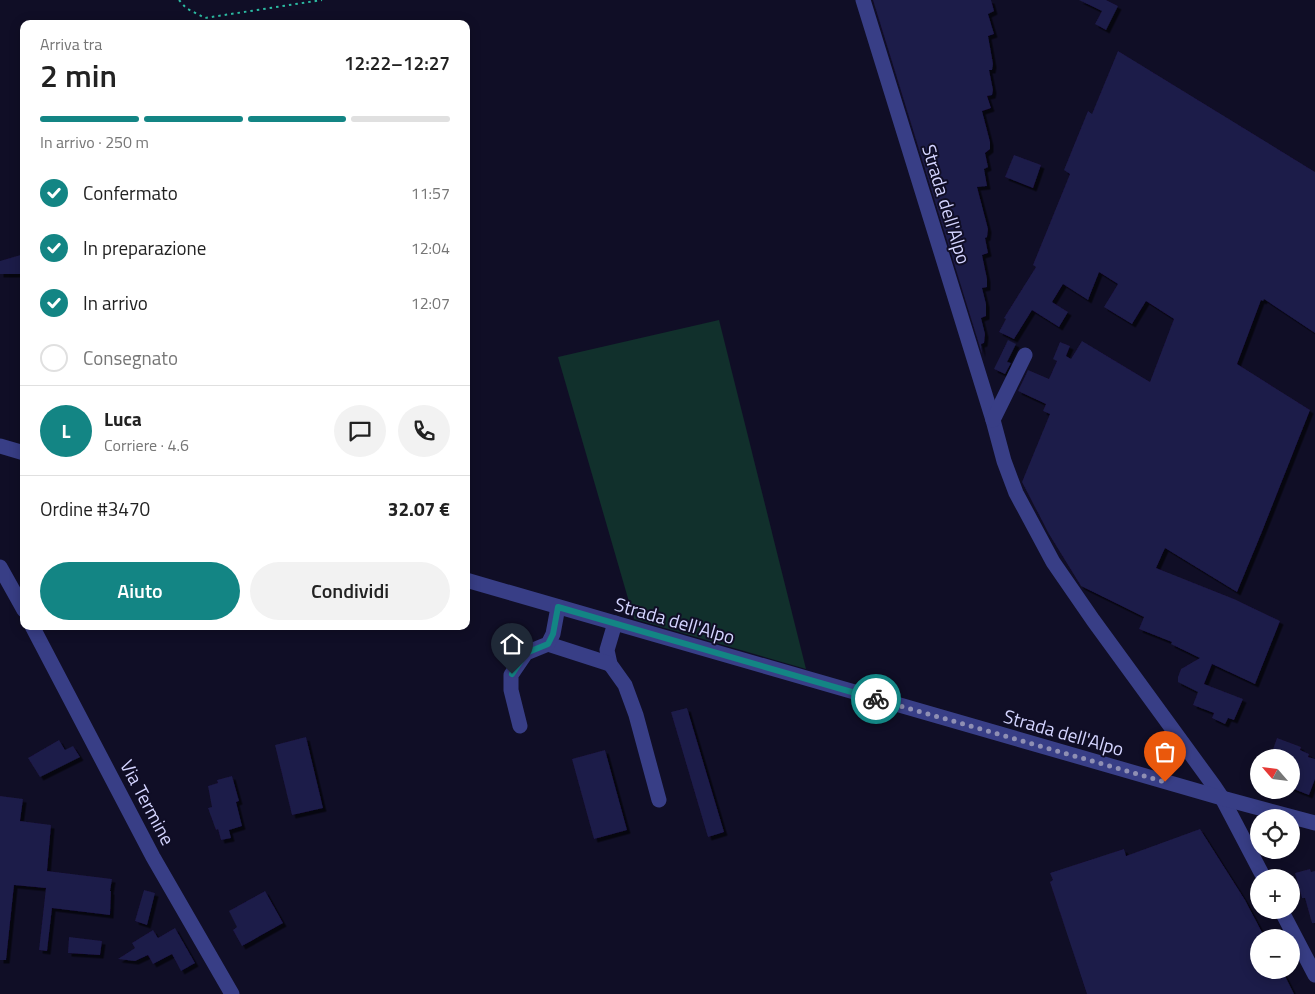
<!DOCTYPE html>
<html lang="it">
<head>
<meta charset="utf-8">
<style>
	body { margin:0; font-family:"Titillium Web",sans-serif; background:#f2f2f2; color:#222; height:100vh; display:flex; flex-direction:column; font-size:19px; white-space:nowrap }
	* { box-sizing:border-box; margin:0 }
	p { font-size:16px; color:#767676 }
	.icon { flex:none; width:28px; height:28px; fill:none; stroke:currentColor; stroke-width:2; stroke-linecap:round; stroke-linejoin:round }
	.map { position:relative; flex:1; overflow:hidden }
	.side { position:absolute; left:20px; top:20px; width:450px; height:610px; display:flex; flex-direction:column; background:#fff; border-radius:10px; box-shadow:0 2px 12px #0003 }
	.side>* { flex:none }
	.needle { width:32px; rotate:298deg }
	.buttons { position:absolute; left:1250px; top:749px; display:grid; gap:10px }
	.buttons a { display:grid; place-items:center; width:50px; height:50px; border-radius:50%; background:#fff; box-shadow:0 2px 12px #0003; font-size:25px }
	.pin { position:absolute; display:grid; place-items:center; width:42px; height:42px; color:#fff; margin:-51px -21px; border-radius:50% 50% 50% 0; rotate:-45deg; box-shadow:0 0 5px #0007 }
	.pin .icon { rotate:45deg }
	.courier { position:absolute; display:grid; place-items:center; width:50px; height:50px; margin:-25px; border:4px solid #138584; border-radius:50%; background:#fff; color:#222; box-shadow:0 1px 6px #0007 }
	.headline em { font-style:normal; font-weight:600 }
	.headline div { display:flex; flex-direction:column-reverse }
	.headline { display:flex; align-items:center; justify-content:space-between; height:85px; padding:0 20px }
	h1 { font-size:32px; font-weight:600; line-height:38px }
	.bar { display:grid; grid-template-columns:repeat(4,1fr); gap:8px 5px; align-content:center; height:60px; padding:0 20px }
	.bar i { height:6px; border-radius:4px; background:#e0e0e0 }
	.bar .active { background:#138584 }
	.bar p { grid-column:span 4 }
	.line { display:flex; align-items:center; gap:12px; padding:0 20px; border-top:1px solid #e0e0e0 }
	.line div { flex:1 }
	.round { display:grid; place-items:center; flex:none; width:52px; height:52px; border-radius:26px; background:#f2f2f2 }
	ol { padding:0 20px; list-style:none }
	li { display:flex; align-items:center; gap:15px; height:55px }
	li p { margin-inline-start:auto }
	li .icon { padding:5px; border-radius:50%; background:#138584; color:#fff; stroke-width:4 }
	li:last-child { color:#767676 }
	li i { width:28px; height:28px; border:2px solid #e0e0e0; border-radius:50% }
	.button { display:flex; gap:10px; margin-top:auto; padding:10px 20px }
	.button a { flex:1; height:58px; border-radius:30px; background:#138584; color:#fff; font-size:20px; font-weight:600; line-height:58px; text-align:center }
	.button a+a { background:#f2f2f2; color:#222 }
	.map>svg:first-child { display:block }
	.green { fill:#11302c }
	.building { fill:#1e1a48; filter:url(#shadow) }
	.lines { fill:none; stroke-linecap:round; stroke-linejoin:round }
	.path { stroke:#2cbba2; stroke-width:2; stroke-dasharray:2.5 4; stroke-linecap:butt }
	.minor { stroke:#383e86; stroke-width:15 }
	.done { stroke:#8f8fb3; stroke-width:5; stroke-dasharray:0 9 }
	.route { stroke:#138584; stroke-width:6 }
	.labels { text-anchor:middle; dominant-baseline:central; stroke-width:4; stroke-linejoin:round; paint-order:stroke }
	.street-label { font-size:19px; fill:#d4d4ff; stroke:#100e26 }
</style>
</head>
<body>
<div class="map">
<svg width="1315" height="994" viewBox="0 0 1315 994">
	<defs>
		<filter id="shadow"><feDropShadow dx="3.5" dy="3.5" stdDeviation="0" flood-color="#0009"/></filter>
	</defs>
	<rect width="100%" height="100%" fill="#100e26"/>
	<polygon class="green" points="719,320 806,669 634,619 558,357"/>
	<g class="building">
		<polygon points="873,0 991,0 994,11 988,14 994,34 988,36 993,64 992,70 989,70 993,90 992,95 987,96 991,108 982,111 990,142 990,149 985,153 988,167 984,169 987,186 977,187 988,229 987,237 985,238 988,253 982,255 987,279 987,287 982,288 986,304 986,316 981,318 985,334 984,343 981,344 982,354"/>
		<polygon points="1079,0 1106,0 1118,6 1106,30 1095,24 1102,11"/>
		<polygon points="1118,51 1315,172 1315,333 1264,299 1263,301 1261,300 1237,364 1310,410 1261,534 1237,592 1165,548 1156,568 1234,599 1280,621 1255,684 1212,664 1204,684 1243,699 1234,720 1228,718 1225,724 1212,718 1214,713 1193,705 1198,692 1178,682 1178,677 1181,669 1200,658 1171,644 1172,642 1139,629 1144,617 1081,586 1049,534 1022,482 1050,414 1043,411 1046,404 1018,391 1028,370 1049,379 1057,361 1053,359 1060,342 1070,346 1066,356 1071,359 1082,341 1150,382 1174,319 1146,301 1132,324 1104,307 1118,284 1099,272 1088,300 1063,284 1052,302 1068,312 1059,327 1032,310 1014,339 999,332 1006,319 1004,318 1036,267 1033,265 1070,174 1064,170 1088,111 1092,114"/>
		<polygon points="1014,155 1041,165 1033,188 1005,177"/>
		<polygon points="24,254 24,274 0,274 0,261"/>
		<polygon points="1008,340 1016,344 1007,362 1011,363 1005,374 994,369"/>
		<polygon points="687,708 724,832 708,837 671,712"/>
		<polygon points="306,737 323,808 292,815 275,745"/>
		<polygon points="1277,738 1301,747 1300,750 1309,754 1308,757 1315,759 1315,779 1309,795 1291,788 1291,758 1270,758"/>
		<polygon points="59,740 65,750 73,746 80,757 40,777 28,758"/>
		<polygon points="605,750 627,830 594,839 572,759"/>
		<polygon points="232,776 239,801 236,802 242,826 229,830 231,838 221,840 218,829 216,830 208,808 212,807 208,786 218,783 217,780"/>
		<polygon points="0,796 23,799 20,821 51,825 47,871 112,879 110,891 111,891 110,915 52,908 47,951 39,950 46,888 14,885 6,960 0,960"/>
		<polygon points="1200,829 1245,900 1265,938 1259,938 1259,970 1282,970 1294,994 1087,994 1050,882 1053,880 1050,873 1124,849 1126,856"/>
		<polygon points="1310,869 1311,872 1315,871 1315,923 1312,923 1305,898 1302,898 1295,873"/>
		<polygon points="144,890 155,893 147,925 135,921"/>
		<polygon points="265,891 283,923 242,946 233,930 237,927 229,911"/>
		<polygon points="175,928 195,963 181,971 172,954 153,964 148,955 135,961 118,959 135,948 132,943 153,930 158,938"/>
		<polygon points="69,937 102,941 100,955 68,953"/>
	</g>
	<g class="lines">
		<polyline class="path" points="179,0 186,8 205,18 322,0"/>
		<g class="minor">
			<polyline points="863,0 993,420 1004,461 1016,493 1053,562 1093,620 1214,786 1222,798 1264,878"/>
			<polyline points="993,420 1025,355"/>
			<polyline points="0,446 24,453"/>
			<polyline points="0,567 24,610"/>
			<polyline points="466,580 1222,798 1315,823"/>
			<polyline points="615,623 607,650 610,664 625,685 636,715 659,800"/>
			<polyline points="32,626 153,857 232,994"/>
			<polyline points="548,644 610,664"/>
			<polyline points="520,726 511,690 511,675 526,653 548,644 553,634 558,607"/>
			<polyline points="1281,910 1315,975"/>
		</g>
	</g>
	<g class="lines">
		<polyline class="done" points="876,699 1165,782"/>
		<polyline class="route" points="512,674 526,653 548,644 553,634 558,607 876,699"/>
	</g>
	<g class="labels">
		<g class="street-label">
			<text transform="translate(947 204) rotate(73)">Strada dell'Alpo</text>
			<text transform="translate(675 620) rotate(16)">Strada dell'Alpo</text>
			<text transform="translate(1064 732) rotate(16)">Strada dell'Alpo</text>
			<text transform="translate(148 802) rotate(62)">Via Termine</text>
		</g>
	</g>
</svg>
<div class="buttons">
<a><svg class="needle" viewBox="-14 -14 28 28"><path d="M0-13l5 13h-10z" fill="#e53935"/><path d="M0 13l5-13h-10z" fill="#767676"/></svg></a>
<a><svg class="icon" aria-label="locate" viewBox="0 0 24 24"><circle cx="12" cy="12" r="6"/><path d="M12 2v4M12 18v4M2 12h4M18 12h4"/></svg></a>
<a>+</a>
<a>−</a>
</div>
<div class="pin" style="left:1165px;top:782px;background:#ea580c"><svg class="icon" aria-label="bag" viewBox="0 0 24 24"><path d="M5 8h14l-1 12H6zM9 8a3 3 0 0 1 6 0"/></svg></div>
<div class="pin" style="left:512px;top:674px;background:#1f2937"><svg class="icon" aria-label="home" viewBox="0 0 24 24"><path d="M3 11l9-7 9 7M6 9v11h12V9"/></svg></div>
<div class="courier" style="left:876px;top:699px"><svg class="icon" aria-label="bike" viewBox="0 0 24 24"><circle cx="6" cy="16" r="4"/><circle cx="18" cy="16" r="4"/><path d="M6 16l4-8h5l3 8M10 8l3 8H6M13 5h3"/></svg></div>
<section class="side">
<div class="headline"><div><h1>2 min</h1><p>Arriva tra</p></div><em>12:22–12:27</em></div>
<div class="bar"><i class="active"></i><i class="active"></i><i class="active"></i><i></i><p>In arrivo · 250 m</p></div>
<ol>
<li><svg class="icon" aria-label="check" viewBox="0 0 24 24"><path d="M5 12l5 5 9-10"/></svg>Confermato<p>11:57</p></li>
<li><svg class="icon" aria-label="check" viewBox="0 0 24 24"><path d="M5 12l5 5 9-10"/></svg>In preparazione<p>12:04</p></li>
<li><svg class="icon" aria-label="check" viewBox="0 0 24 24"><path d="M5 12l5 5 9-10"/></svg>In arrivo<p>12:07</p></li>
<li><i></i>Consegnato</li>
</ol>
<div class="line" style="height:90px"><b class="round" style="background:#138584;color:#fff">L</b><div><b>Luca</b><p>Corriere · 4.6</p></div><a class="round"><svg class="icon" aria-label="chat" viewBox="0 0 24 24"><path d="M4 5h16v11H9l-5 4z"/></svg></a><a class="round"><svg class="icon" aria-label="phone" viewBox="0 0 24 24"><path d="M5 4h4l2 5-3 2q2 4 5 5l2-3 5 2v4C11 20 4 13 5 4z"/></svg></a></div>
<div class="line" style="height:65px"><div>Ordine #3470</div><b>32.07 €</b></div>
<div class="button"><a>Aiuto</a><a>Condividi</a></div>
</section>
</div>
</body>
</html>
